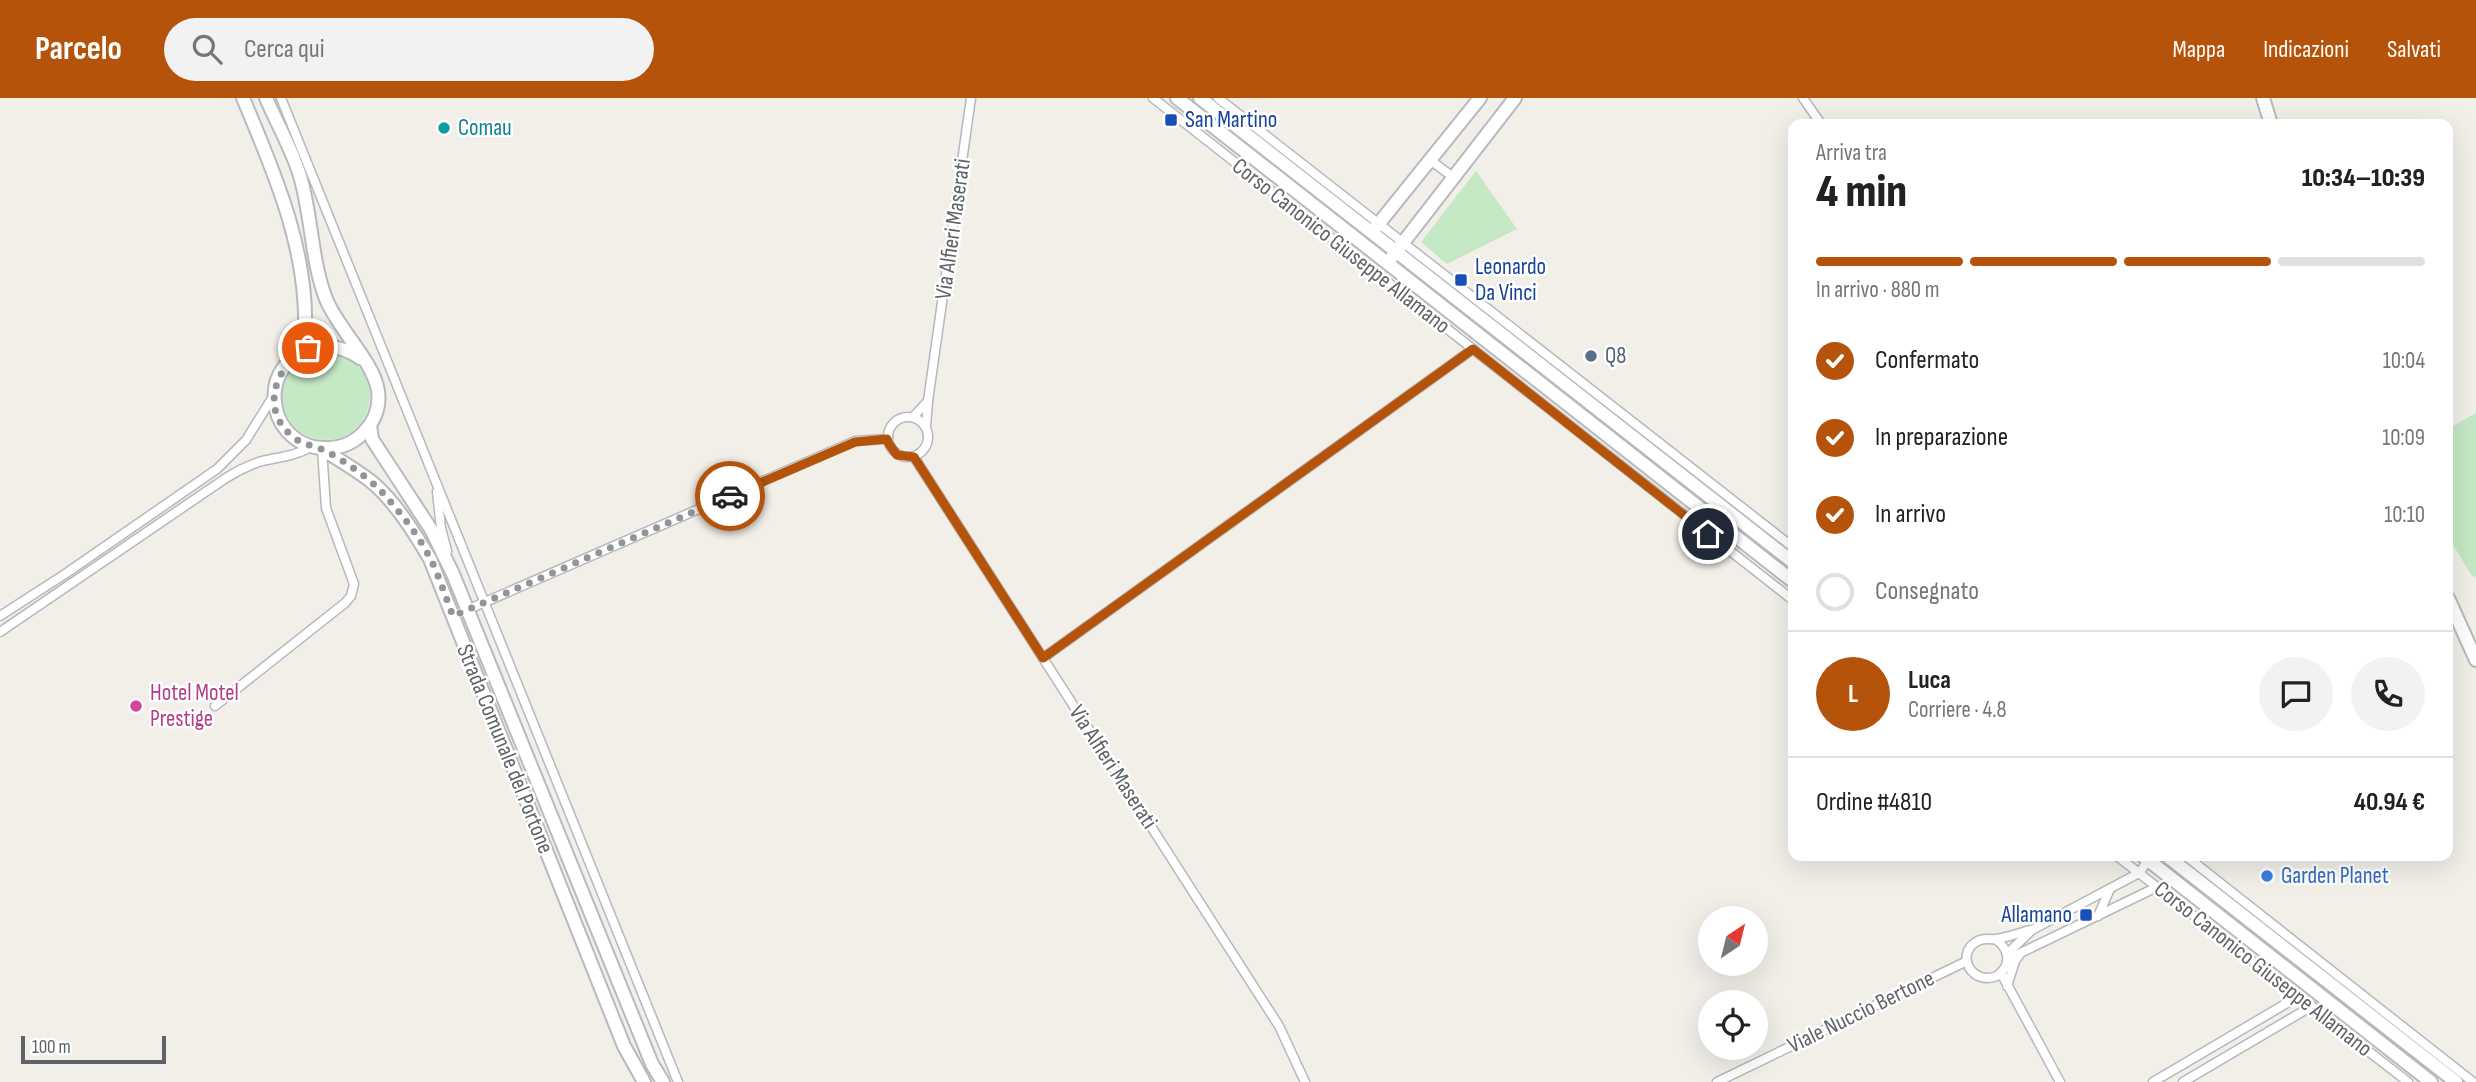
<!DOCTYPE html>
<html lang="it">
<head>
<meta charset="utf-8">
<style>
	body { margin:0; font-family:"Sofia Sans Condensed",sans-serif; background:#f2f2f2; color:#222; height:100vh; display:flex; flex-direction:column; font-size:26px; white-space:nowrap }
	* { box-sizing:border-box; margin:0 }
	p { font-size:23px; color:#767676 }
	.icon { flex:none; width:38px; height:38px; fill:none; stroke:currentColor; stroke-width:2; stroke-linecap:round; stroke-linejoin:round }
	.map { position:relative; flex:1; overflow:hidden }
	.details { position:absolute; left:1788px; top:21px; width:665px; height:742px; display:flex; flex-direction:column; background:#fff; border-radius:14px; box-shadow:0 7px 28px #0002 }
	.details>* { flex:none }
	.needle { width:46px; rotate:35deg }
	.fabs { position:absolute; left:1698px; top:808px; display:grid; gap:14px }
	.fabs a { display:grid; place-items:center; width:70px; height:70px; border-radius:50%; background:#fff; box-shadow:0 7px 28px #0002; font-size:35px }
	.scale { position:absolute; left:21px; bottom:18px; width:145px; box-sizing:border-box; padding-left:7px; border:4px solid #5f6368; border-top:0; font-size:19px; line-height:24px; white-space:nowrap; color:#5f6368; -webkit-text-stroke:5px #fff; paint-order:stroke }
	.pin { position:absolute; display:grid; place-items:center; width:60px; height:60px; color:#fff; margin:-30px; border:4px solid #fff; border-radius:50%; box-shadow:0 2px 7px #0007 }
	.courier { position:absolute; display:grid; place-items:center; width:70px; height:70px; margin:-35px; border:5px solid #b45309; border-radius:50%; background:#fff; color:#222; box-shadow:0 2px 9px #0007 }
	.overview em { font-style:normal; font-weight:800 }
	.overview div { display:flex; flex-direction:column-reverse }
	.overview { display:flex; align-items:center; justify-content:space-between; height:119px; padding:0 28px }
	h1 { font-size:46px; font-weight:800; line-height:52px }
	.bar { display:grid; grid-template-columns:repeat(4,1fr); gap:10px 7px; align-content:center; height:84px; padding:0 28px }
	.bar i { height:9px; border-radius:5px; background:#e0e0e0 }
	.bar .active { background:#b45309 }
	.bar p { grid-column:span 4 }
	.line { display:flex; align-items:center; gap:18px; padding:0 28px; border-top:2px solid #e0e0e0 }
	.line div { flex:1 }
	.round { display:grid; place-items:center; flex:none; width:74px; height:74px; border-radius:37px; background:#f2f2f2 }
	ol { padding:0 28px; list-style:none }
	li { display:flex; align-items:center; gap:21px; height:77px }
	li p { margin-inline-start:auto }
	li .icon { padding:7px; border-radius:50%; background:#b45309; color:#fff; stroke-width:4 }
	li:last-child { color:#767676 }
	li i { width:38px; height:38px; border:4px solid #e0e0e0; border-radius:50% }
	header { display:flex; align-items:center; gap:42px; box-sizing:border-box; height:98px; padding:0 35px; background:#b45309; color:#fff }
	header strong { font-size:33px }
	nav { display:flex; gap:38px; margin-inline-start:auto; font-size:24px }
	.search { width:490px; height:63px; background:#f2f2f2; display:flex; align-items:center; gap:18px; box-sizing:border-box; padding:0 24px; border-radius:38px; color:#767676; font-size:26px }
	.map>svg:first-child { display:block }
	.green { fill:#c5e8c5 }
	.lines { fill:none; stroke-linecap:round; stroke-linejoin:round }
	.street-casing { stroke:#b5b8bc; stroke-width:11 }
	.secondary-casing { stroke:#b6babf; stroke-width:16 }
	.street { stroke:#fff; stroke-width:8 }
	.secondary { stroke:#fff; stroke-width:12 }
	.done { stroke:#929495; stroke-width:7; stroke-dasharray:0 12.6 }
	.route { stroke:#b45309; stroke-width:9 }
	.transit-dot { fill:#1a4fb4; stroke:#fff; stroke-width:2.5 }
	.culture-dot { fill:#0f9aa8; stroke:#fff; stroke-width:2.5 }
	.service-dot { fill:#5c6f8a; stroke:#fff; stroke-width:2.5 }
	.hotel-dot { fill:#d1479c; stroke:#fff; stroke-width:2.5 }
	.shop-dot { fill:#3f7fe0; stroke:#fff; stroke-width:2.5 }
	.labels { text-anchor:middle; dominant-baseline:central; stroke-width:5; stroke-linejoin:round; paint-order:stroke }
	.transit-label { font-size:23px; fill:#164399; stroke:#fff; text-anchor:start }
	.culture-label { font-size:23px; fill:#0d838f; stroke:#fff; text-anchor:start }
	.street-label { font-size:23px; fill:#5f6368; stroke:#fff }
	.service-label { font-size:23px; fill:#4e5e75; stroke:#fff; text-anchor:start }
	.hotel-label { font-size:23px; fill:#b23c85; stroke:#fff; text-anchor:start }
	.shop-label { font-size:23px; fill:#366cbe; stroke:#fff; text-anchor:start }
</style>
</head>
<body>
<header>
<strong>Parcelo</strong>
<div class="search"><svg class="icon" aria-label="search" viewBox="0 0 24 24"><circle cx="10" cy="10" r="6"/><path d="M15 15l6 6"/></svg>Cerca qui</div>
<nav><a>Mappa</a><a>Indicazioni</a><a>Salvati</a></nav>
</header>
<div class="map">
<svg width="2476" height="984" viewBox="0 0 2476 984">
	<rect width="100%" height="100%" fill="#f1efe8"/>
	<g class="green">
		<polygon points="1476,73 1517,131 1447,166 1421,144"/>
		<circle cx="326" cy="298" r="44"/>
		<polygon points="2476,315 2476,480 2471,477 2448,438 2448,331"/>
	</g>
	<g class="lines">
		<g class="street-casing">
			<g id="street">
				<polyline points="281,0 678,984"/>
				<polyline points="1153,0 1794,503"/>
				<polyline points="1218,0 1794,450"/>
				<polyline points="1803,0 1821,26"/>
				<polyline points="1430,62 1453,79"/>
				<polyline points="928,303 971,0"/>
				<circle cx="908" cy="339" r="20"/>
				<polyline points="913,319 928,303 926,329"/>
				<polyline points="914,359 1279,928 1305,984"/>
				<polyline points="437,394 441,430 447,453"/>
				<polyline points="0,518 65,476 217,371 246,342 274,297"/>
				<polyline points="453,518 855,343 887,341"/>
				<path d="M0,534L226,380C237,373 249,367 262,363C280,359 295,358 311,349"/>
				<polyline points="1043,560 1473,251"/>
				<polyline points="215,608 345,505 351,498 354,486 326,410 322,351"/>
				<polyline points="2117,758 2408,984"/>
				<polyline points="2186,758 2473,984"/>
				<polyline points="2098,818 2110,791"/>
				<path d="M1995,841C2010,851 2012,867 1997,878C1972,888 1955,857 1976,844C1983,839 1989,842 1997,841C2008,839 2019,835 2030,832"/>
				<polyline points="2007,856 2032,832 2139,775 2150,760"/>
				<polyline points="2008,861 2157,789"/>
				<polyline points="2001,875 2060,984"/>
				<polyline points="2007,888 2015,863 2020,856"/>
				<polyline points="1717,984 1967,863"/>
				<polyline points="2153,984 2299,898"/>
				<polyline points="2183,984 2312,908"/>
			</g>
		</g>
		<g class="secondary-casing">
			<g id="secondary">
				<path d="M243,0C274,74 308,151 305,233C304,249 293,258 284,269C270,287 272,316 287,333C298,345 313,351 329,350C358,349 382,322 378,293C374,264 338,231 326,201C311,162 312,118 300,78C292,51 277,26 266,0"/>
				<polyline points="1177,0 1794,484"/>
				<polyline points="1200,0 1794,465"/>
				<polyline points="2263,0 2271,26"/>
				<polyline points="1372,134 1480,0"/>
				<polyline points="1392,159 1515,0"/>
				<path d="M296,257C319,244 339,246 360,260"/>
				<polyline points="370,327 372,341 432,433 453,476 639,934 652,966 663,984"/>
				<path d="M322,351C339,362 357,372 373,385C396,405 414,434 430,461L624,948L644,984"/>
				<polyline points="2448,500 2476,562"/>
				<polyline points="2143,758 2431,984"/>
				<polyline points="2167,758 2456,984"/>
			</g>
		</g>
		<use href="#street" class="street"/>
		<use href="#secondary" class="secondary"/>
	</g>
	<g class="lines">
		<path class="done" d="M308,250C273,269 259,315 296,341C304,347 312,347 321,351C337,357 370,381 382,394C399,413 417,435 429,458C439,477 445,498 453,518L730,398"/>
		<polyline class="route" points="730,398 855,344 887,341 889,346 897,357 914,359 1043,560 1473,251 1708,436"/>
	</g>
	<g class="transit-dot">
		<rect x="1164" y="15" width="14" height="14" rx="3.5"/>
		<rect x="1454" y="175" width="14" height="14" rx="3.5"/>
		<rect x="2079" y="810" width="14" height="14" rx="3.5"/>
	</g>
	<circle class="culture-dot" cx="444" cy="30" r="7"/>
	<circle class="service-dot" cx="1591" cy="258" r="7"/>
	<circle class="hotel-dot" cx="136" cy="608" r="7"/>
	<circle class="shop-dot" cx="2267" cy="778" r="7"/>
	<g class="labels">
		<g class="transit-label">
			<text x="1185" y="22">San Martino</text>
			<text x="1475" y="169">Leonardo<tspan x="1475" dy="26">Da Vinci</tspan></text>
			<text x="2072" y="817" text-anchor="end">Allamano</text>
		</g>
		<g class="culture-label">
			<text x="458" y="30">Comau</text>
		</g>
		<g class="street-label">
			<text transform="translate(953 131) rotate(-82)">Via Alfieri Maserati</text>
			<text transform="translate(1341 148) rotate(38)">Corso Canonico Giuseppe Allamano</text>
			<text transform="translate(505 651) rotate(68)">Strada Comunale del Portone</text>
			<text transform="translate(1113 669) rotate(57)">Via Alfieri Maserati</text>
			<text transform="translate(2263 871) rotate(38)">Corso Canonico Giuseppe Allamano</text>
			<text transform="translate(1861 914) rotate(-26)">Viale Nuccio Bertone</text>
		</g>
		<g class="service-label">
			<text x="1605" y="258">Q8</text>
		</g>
		<g class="hotel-label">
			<text x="150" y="595">Hotel Motel<tspan x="150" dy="26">Prestige</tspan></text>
		</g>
		<g class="shop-label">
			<text x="2281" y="778">Garden Planet</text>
		</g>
	</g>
</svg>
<div class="fabs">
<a><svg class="needle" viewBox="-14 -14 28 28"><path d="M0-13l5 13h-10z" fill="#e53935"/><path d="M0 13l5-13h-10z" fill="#767676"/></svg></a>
<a><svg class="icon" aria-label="locate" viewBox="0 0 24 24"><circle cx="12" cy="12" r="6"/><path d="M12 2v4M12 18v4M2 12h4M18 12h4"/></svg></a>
</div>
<div class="scale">100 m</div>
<div class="pin" style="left:308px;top:250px;background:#ea580c"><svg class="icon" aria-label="bag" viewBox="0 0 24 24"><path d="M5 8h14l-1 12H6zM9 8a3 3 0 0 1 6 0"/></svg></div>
<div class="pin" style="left:1708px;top:436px;background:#1f2937"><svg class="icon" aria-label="home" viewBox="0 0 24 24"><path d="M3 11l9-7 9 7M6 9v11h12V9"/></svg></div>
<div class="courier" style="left:730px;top:398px"><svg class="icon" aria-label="car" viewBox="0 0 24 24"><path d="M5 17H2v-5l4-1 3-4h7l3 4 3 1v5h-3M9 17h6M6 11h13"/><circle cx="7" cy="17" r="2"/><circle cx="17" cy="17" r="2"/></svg></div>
<section class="details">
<div class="overview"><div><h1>4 min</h1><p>Arriva tra</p></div><em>10:34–10:39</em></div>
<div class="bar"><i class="active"></i><i class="active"></i><i class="active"></i><i></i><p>In arrivo · 880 m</p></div>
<ol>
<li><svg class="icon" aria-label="check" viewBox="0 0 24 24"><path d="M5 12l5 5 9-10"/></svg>Confermato<p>10:04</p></li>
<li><svg class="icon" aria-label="check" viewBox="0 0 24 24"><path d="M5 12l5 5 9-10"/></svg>In preparazione<p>10:09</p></li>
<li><svg class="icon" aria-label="check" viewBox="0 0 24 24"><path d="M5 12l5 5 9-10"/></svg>In arrivo<p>10:10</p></li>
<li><i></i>Consegnato</li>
</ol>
<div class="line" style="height:126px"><b class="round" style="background:#b45309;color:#fff">L</b><div><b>Luca</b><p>Corriere · 4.8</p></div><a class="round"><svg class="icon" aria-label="chat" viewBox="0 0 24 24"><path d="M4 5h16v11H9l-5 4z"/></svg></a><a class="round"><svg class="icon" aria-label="phone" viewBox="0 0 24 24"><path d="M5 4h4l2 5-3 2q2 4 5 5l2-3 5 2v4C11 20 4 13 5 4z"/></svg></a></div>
<div class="line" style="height:91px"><div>Ordine #4810</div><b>40.94 €</b></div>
</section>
</div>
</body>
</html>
